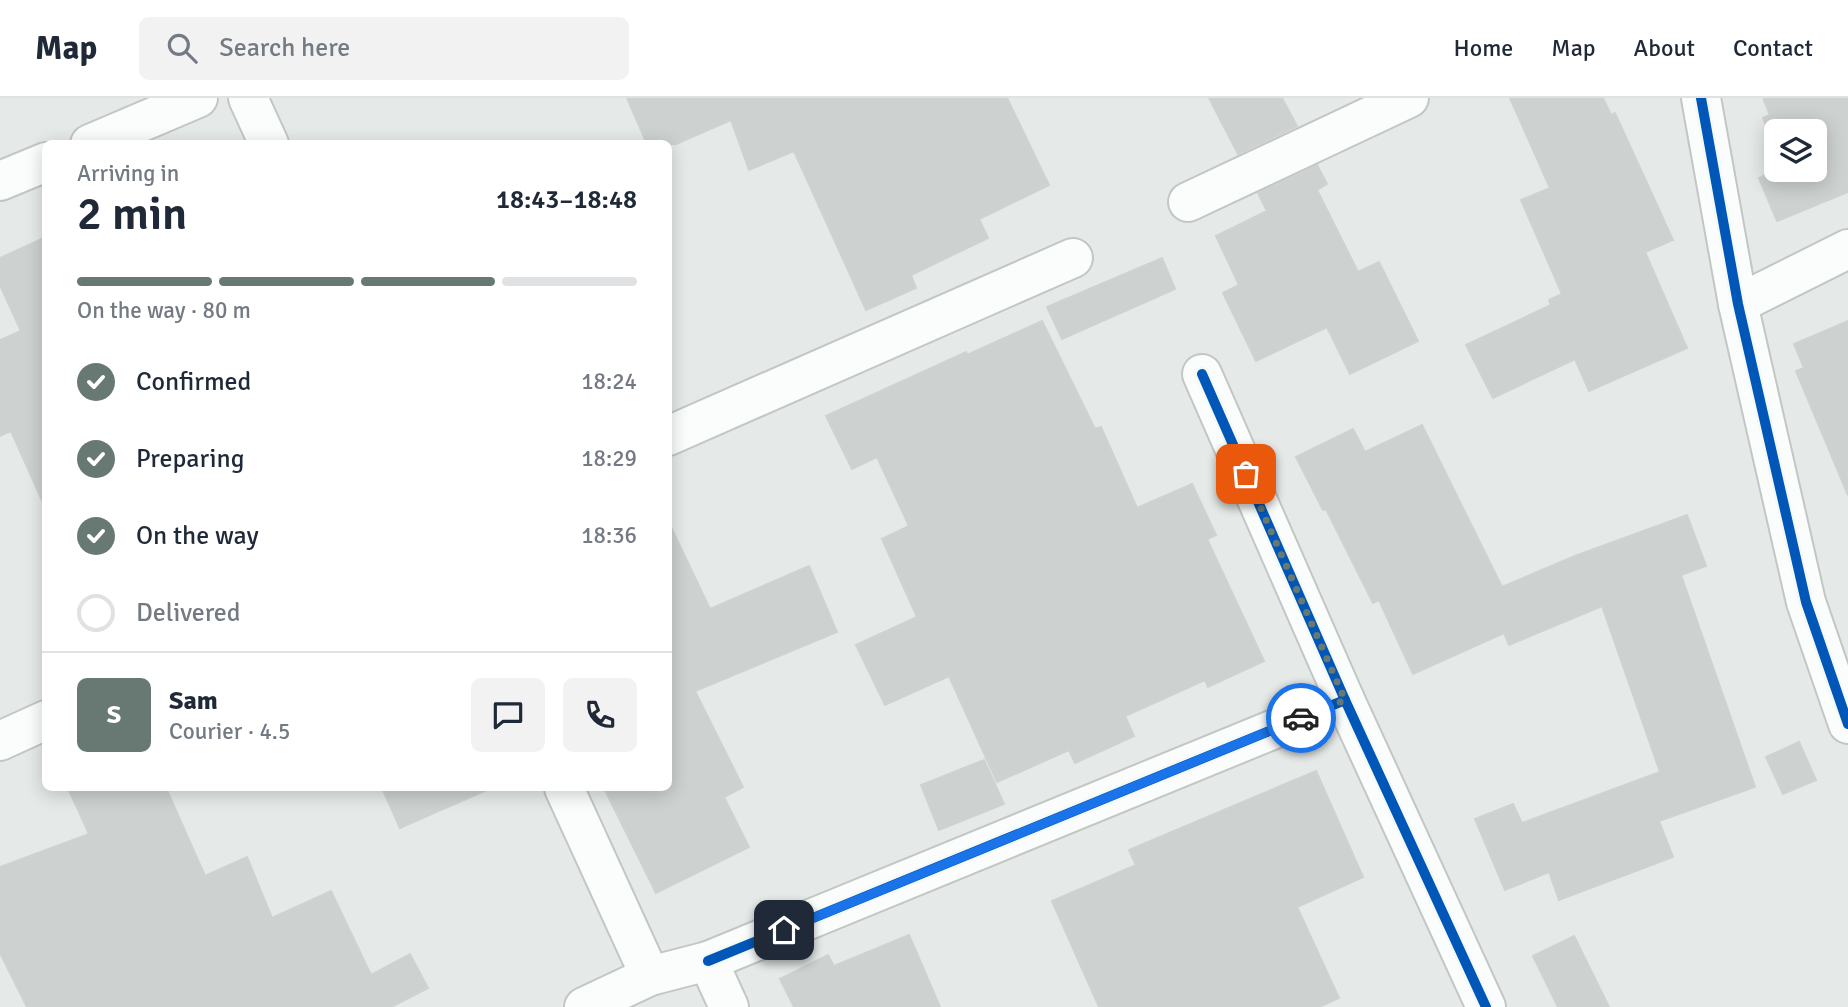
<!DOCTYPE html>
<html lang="en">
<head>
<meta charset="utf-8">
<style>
	body { margin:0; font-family:Signika,sans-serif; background:#f2f2f3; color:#1f2937; height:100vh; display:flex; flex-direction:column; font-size:26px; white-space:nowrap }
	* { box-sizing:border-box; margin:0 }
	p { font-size:23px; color:#747a83 }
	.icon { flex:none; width:38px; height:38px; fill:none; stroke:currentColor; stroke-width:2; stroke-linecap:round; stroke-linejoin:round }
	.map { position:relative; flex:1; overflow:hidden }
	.drawer { position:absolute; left:42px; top:42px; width:630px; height:651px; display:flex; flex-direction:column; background:#fff; border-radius:10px; box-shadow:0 4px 18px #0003 }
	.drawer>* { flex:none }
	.fabs { position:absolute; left:1764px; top:21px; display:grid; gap:14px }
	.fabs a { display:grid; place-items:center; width:63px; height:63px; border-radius:10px; background:#fff; box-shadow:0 4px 18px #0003; font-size:35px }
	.pin { position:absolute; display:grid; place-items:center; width:60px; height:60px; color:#fff; margin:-30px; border-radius:14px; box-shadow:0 4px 10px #0006 }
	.courier { position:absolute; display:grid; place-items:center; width:70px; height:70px; margin:-35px; border:5px solid #1a73e8; border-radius:50%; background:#fff; color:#222; box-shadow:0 2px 9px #0007 }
	.head em { font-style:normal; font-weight:600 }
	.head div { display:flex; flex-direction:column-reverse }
	.head { display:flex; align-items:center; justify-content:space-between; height:119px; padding:0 35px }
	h1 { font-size:46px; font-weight:600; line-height:52px }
	.bar { display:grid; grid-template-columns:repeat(4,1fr); gap:10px 7px; align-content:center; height:84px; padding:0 35px }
	.bar i { height:9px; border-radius:5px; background:#e0e1e3 }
	.bar .selected { background:#687974 }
	.bar p { grid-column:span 4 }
	.line { display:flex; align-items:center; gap:18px; padding:0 35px; border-top:2px solid #e0e1e3 }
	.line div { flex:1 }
	.round { display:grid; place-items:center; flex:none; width:74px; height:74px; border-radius:10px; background:#f2f2f3 }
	ol { padding:0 35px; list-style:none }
	li { display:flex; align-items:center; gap:21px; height:77px }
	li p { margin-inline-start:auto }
	li .icon { padding:7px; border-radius:50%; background:#687974; color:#fff; stroke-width:4 }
	li:last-child { color:#747a83 }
	li i { width:38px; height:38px; border:4px solid #e0e1e3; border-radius:50% }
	header { display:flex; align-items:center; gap:42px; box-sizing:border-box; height:98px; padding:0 35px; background:#fff; border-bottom:2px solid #e0e1e3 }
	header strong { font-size:33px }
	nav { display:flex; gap:38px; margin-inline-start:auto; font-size:24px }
	.search { width:490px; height:63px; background:#f2f2f3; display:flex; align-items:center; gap:18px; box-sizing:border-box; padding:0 24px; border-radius:10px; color:#747a83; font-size:26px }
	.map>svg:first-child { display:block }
	.building { fill:#cdd1cf; stroke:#ced3d1; stroke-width:2 }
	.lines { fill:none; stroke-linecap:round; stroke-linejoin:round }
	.minor-casing { stroke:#c2c7c5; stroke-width:42 }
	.minor { stroke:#fbfcfc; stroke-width:38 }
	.cycleway-casing { stroke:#f4f9f6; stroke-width:15 }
	.cycleway { stroke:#0057b8; stroke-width:10 }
	.done { stroke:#687974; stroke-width:7; stroke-dasharray:0 12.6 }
	.route { stroke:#1a73e8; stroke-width:9 }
</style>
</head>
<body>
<header>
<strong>Map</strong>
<div class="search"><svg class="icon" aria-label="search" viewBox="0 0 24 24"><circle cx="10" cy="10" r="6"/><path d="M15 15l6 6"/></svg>Search here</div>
<nav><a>Home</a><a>Map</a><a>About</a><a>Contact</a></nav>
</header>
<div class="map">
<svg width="1848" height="909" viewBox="0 0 1848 909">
	<rect width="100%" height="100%" fill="#e5eae8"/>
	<g class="building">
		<polygon points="627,0 1007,0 1049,87 979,121 988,140 911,177 916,190 866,212 794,53 749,72 731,22 676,46 647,46"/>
		<polygon points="1209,0 1282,0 1297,28 1238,56"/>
		<polygon points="1510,0 1603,0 1611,17 1615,15 1673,142 1645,154 1687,250 1589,293 1575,261 1493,300 1466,247 1551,207 1549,202 1562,196 1521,102 1550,90"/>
		<polygon points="1763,0 1848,0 1848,94 1777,123 1759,80 1777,72 1815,72 1815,33 1776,33 1776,51 1763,20 1770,17"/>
		<polygon points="1317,67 1327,86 1317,92 1358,174 1379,164 1418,243 1350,276 1327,229 1256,263 1223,195 1239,187 1216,138 1267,113 1258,95"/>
		<polygon points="46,139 46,411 11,333 0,338 0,242 21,233 0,187 0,160"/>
		<polygon points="1162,160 1175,191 1062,241 1047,209"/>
		<polygon points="1042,223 1095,331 1101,329 1137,410 1192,386 1216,437 1207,441 1264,563 1208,589 1205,582 1125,618 1134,638 1075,665 1069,652 997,684 949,578 885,607 856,547 917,519 882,441 909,428 877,359 852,371 826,318 966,254 967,257"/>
		<polygon points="1848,223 1848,397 1796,273 1804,270 1794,246"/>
		<polygon points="1422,327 1502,489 1575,458 1687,417 1706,468 1681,477 1755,689 1659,723 1673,759 1559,802 1549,774 1505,792 1475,721 1513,706 1522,725 1660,674 1602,508 1509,547 1504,535 1413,576 1379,502 1373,505 1326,411 1323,412 1296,359 1353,331 1365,354"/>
		<polygon points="668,423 710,511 809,468 837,534 695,593 743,689 724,699 749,749 656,795 604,690 668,690"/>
		<polygon points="1799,644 1816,682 1783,696 1766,659"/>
		<polygon points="984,662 1004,706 939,732 921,687"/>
		<polygon points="1316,673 1363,779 1297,809 1339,900 1319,909 1099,909 1052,803 1136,767 1129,752"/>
		<polygon points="68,690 166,690 205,778 247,759 272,820 331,793 371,877 410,856 428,890 391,909 27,909 0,855 0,769 89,736"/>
		<polygon points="382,690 491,690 400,730"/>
		<polygon points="909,837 940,909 794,909 780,881 828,857 834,868"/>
		<polygon points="1574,838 1609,909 1558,909 1533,858"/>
	</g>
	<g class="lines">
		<g class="minor-casing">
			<g id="minor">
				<polyline points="248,0 269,46"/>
				<polyline points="1701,0 1738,206 1806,504 1848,626"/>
				<polyline points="90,46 198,0"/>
				<polyline points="0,83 46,64"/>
				<polyline points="1188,104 1409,0"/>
				<polyline points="1738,206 1848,151"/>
				<polyline points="1202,276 1345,602 1486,909"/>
				<polyline points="668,338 1073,160"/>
				<polyline points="0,643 46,622"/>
				<polyline points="564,690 650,878"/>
				<polyline points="708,863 1345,602"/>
				<polyline points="584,909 650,878 708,863 729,909"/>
			</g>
		</g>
		<use href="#minor" class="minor"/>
		<g class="cycleway-casing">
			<g id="cycleway">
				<polyline points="1701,0 1738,206 1806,504 1848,626"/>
				<polyline points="1202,276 1345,602 1486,909"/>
				<polyline points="708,863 1345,602"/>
			</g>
		</g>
		<use href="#cycleway" class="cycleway"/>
	</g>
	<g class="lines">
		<polyline class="done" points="1246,376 1345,602 1301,620"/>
		<polyline class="route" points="784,832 1301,620"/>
	</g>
</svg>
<div class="fabs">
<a><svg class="icon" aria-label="layers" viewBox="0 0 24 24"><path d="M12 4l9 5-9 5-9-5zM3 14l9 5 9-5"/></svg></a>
</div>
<div class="pin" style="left:1246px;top:376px;background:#ea580c"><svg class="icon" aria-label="bag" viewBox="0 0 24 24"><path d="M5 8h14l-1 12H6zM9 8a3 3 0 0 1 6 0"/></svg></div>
<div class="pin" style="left:784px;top:832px;background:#1f2937"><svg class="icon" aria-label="home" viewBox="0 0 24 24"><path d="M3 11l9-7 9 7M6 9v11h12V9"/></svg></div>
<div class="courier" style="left:1301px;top:620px"><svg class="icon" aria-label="car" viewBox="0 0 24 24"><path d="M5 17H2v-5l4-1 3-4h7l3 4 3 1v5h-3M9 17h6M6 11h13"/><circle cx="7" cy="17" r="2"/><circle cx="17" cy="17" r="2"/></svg></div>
<section class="drawer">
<div class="head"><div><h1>2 min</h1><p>Arriving in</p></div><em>18:43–18:48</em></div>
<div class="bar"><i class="selected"></i><i class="selected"></i><i class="selected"></i><i></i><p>On the way · 80 m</p></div>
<ol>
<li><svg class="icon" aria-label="check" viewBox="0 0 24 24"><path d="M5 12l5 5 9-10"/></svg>Confirmed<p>18:24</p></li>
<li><svg class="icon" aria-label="check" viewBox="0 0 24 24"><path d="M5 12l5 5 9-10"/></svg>Preparing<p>18:29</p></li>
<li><svg class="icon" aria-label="check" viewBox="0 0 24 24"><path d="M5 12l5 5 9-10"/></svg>On the way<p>18:36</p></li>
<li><i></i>Delivered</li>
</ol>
<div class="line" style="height:126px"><b class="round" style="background:#687974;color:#fff">S</b><div><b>Sam</b><p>Courier · 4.5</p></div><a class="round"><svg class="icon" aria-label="chat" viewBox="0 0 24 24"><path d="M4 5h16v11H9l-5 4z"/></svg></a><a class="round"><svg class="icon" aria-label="phone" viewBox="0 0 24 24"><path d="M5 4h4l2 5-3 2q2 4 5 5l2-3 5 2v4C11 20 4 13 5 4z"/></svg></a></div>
</section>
</div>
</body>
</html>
